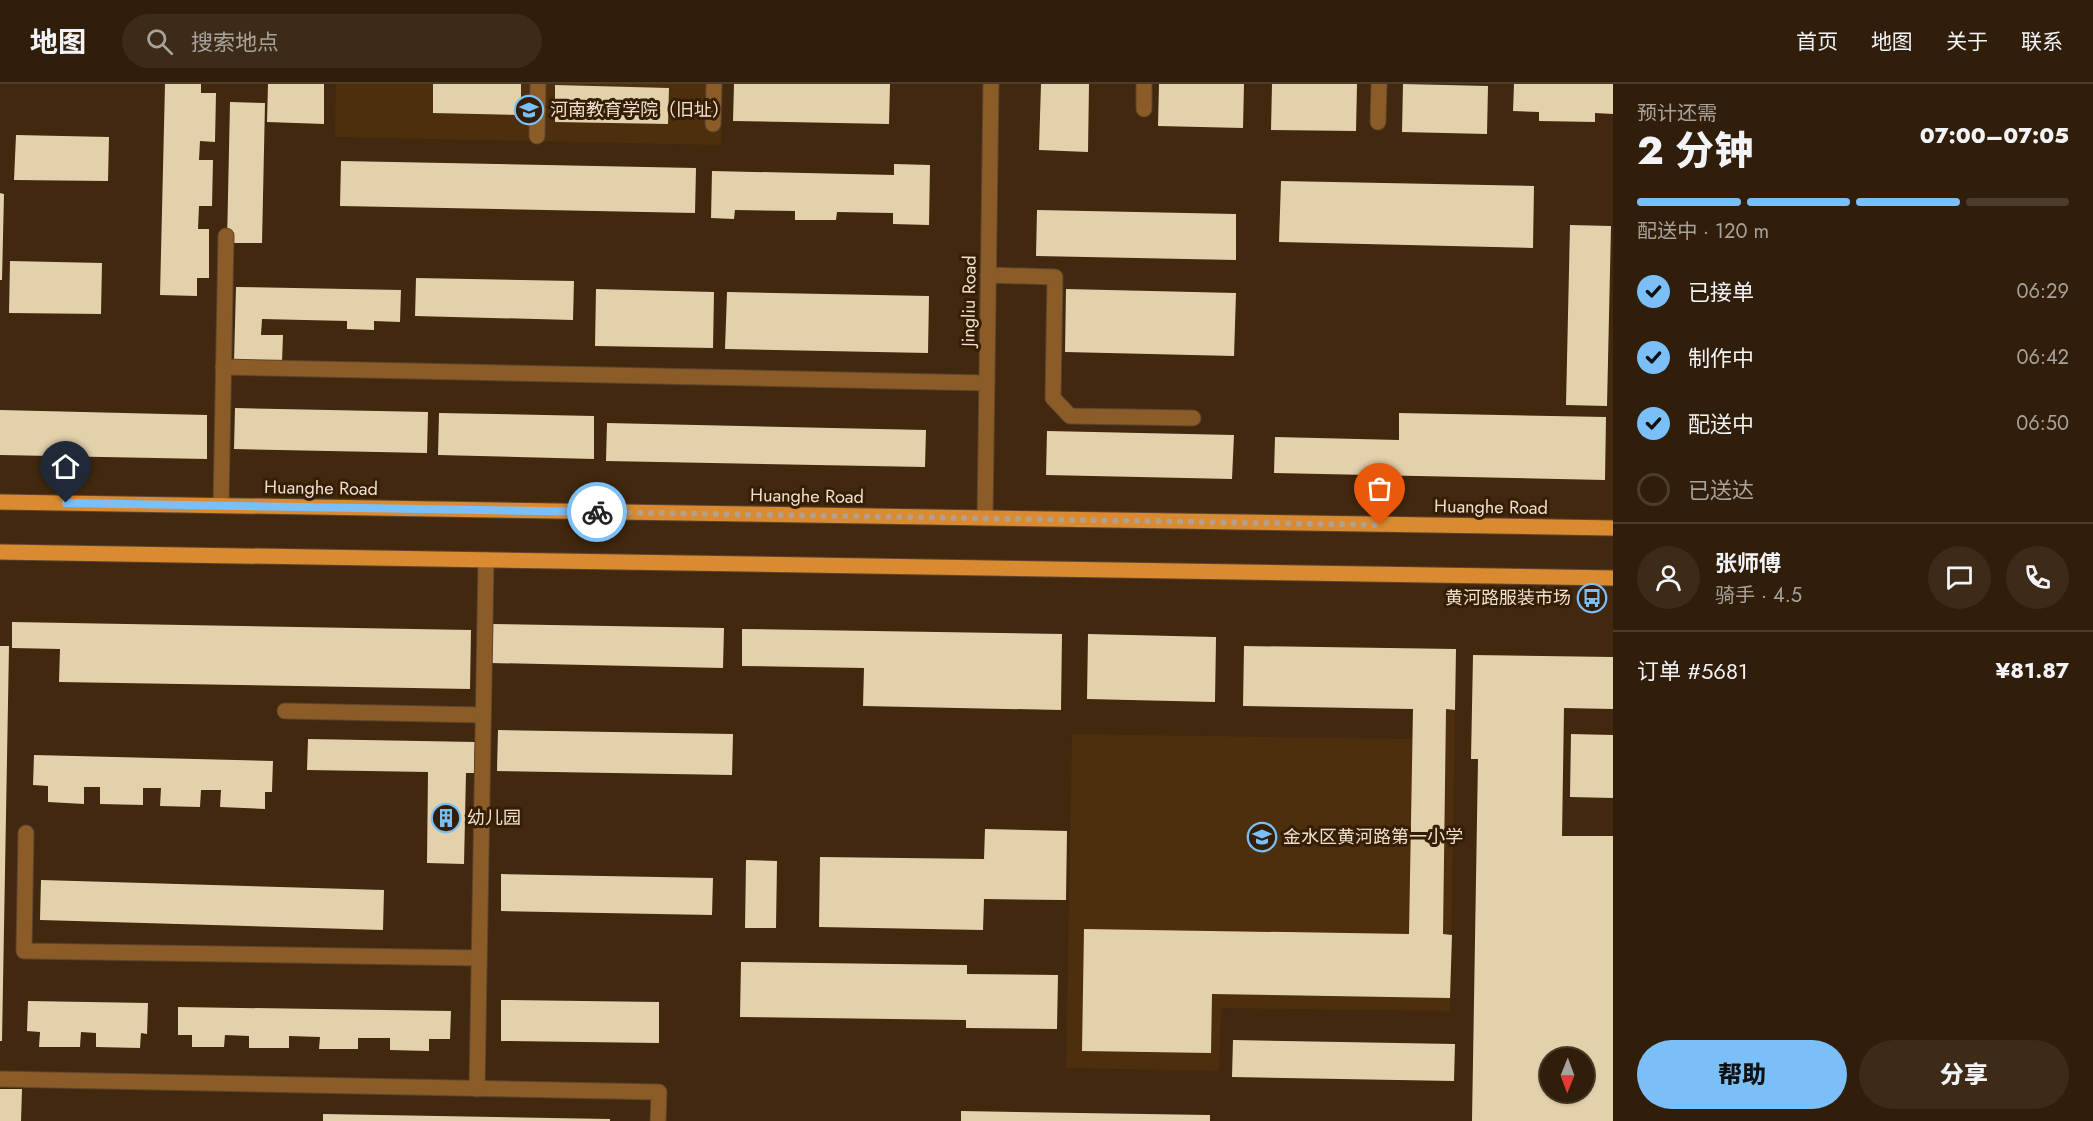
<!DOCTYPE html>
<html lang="zh">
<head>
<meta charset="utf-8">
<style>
	body { margin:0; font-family:Jost,"Noto Sans SC",sans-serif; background:#3d2b18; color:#f1f3f6; height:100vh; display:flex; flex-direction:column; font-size:22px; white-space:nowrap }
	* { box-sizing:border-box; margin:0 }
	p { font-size:20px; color:#a8a29c }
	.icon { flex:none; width:33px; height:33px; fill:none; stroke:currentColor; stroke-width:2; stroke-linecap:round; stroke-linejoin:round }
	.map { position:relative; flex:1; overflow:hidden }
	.panel { display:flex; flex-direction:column; background:#311e0a; width:480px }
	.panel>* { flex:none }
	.needle { width:39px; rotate:181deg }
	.tools { position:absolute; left:1540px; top:964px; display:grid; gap:12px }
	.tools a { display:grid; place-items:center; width:54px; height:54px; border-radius:50%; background:#311e0a; box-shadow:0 2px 4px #0004,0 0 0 2px #4c3c2b; font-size:30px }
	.pin { position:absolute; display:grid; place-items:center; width:51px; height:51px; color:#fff; margin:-62px -26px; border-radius:50% 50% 50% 0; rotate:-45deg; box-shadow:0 0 6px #0007 }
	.pin .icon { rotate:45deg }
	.courier { position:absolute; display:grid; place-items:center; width:60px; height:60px; margin:-30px; border:4px solid #7abff8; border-radius:50%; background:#fff; color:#222; box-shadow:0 2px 8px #0007 }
	.head em { font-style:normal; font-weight:800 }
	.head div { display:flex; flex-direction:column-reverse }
	.head { display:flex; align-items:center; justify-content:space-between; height:102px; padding:0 24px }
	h1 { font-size:39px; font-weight:800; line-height:45px }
	.bar { display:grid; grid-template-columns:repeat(4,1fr); gap:9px 6px; align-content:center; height:72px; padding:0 24px }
	.bar i { height:8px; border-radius:4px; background:#4c3c2b }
	.bar .on { background:#7abff8 }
	.bar p { grid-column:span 4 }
	.line { display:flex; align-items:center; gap:15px; padding:0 24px; border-top:2px solid #4c3c2b }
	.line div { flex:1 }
	.round { display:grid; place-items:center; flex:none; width:63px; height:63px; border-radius:32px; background:#3d2b18 }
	ol { padding:0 24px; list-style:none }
	li { display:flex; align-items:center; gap:18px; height:66px }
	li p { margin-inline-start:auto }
	li .icon { padding:6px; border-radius:50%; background:#7abff8; color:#111; stroke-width:4 }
	li:last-child { color:#a8a29c }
	li i { width:33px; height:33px; border:3px solid #4c3c2b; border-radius:50% }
	.button { display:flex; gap:12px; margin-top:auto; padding:12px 24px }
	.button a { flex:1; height:69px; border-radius:36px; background:#7abff8; color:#111; font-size:24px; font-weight:800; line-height:69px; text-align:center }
	.button a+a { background:#3d2b18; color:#f1f3f6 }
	header { display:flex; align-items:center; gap:36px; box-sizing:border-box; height:84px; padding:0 30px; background:#311e0a; border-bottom:2px solid #4c3c2b }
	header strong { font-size:28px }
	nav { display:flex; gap:33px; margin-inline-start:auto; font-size:21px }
	.search { width:420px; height:54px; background:#3d2b18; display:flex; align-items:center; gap:15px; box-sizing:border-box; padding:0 21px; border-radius:33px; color:#a8a29c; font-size:22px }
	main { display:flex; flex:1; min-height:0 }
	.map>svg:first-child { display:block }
	.built { fill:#4d2f0e }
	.building { fill:#e3d1ac; fill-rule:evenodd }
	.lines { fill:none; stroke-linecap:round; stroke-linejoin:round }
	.minor-casing { stroke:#5d452d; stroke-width:17 }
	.major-casing { stroke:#5d452d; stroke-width:17 }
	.minor { stroke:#8b5b28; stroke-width:15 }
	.major { stroke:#da8b32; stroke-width:15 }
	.done { stroke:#b3a08d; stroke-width:6; stroke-dasharray:0 10.8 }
	.route { stroke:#7abff8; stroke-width:8 }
	.labels { text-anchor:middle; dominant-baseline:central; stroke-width:6; stroke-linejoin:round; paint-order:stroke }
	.poi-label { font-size:18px; fill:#f0e0d1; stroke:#361e04; text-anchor:start }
	.street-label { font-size:18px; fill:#f0e0d1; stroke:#361e04 }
</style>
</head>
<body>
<header>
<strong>地图</strong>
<div class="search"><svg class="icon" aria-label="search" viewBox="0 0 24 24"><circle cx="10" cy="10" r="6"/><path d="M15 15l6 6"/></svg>搜索地点</div>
<nav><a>首页</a><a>地图</a><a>关于</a><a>联系</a></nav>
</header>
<main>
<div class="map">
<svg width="1613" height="1037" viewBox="0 0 1613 1037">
	<rect width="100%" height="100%" fill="#41280e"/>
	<g class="built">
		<polygon points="336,0 723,0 721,61 335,53"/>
		<polygon points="1413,625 1455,626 1450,927 1221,924 1219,987 1066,984 1072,650 1412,655"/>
	</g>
	<g class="building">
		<polygon points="165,0 201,0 201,9 216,9 215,58 200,57 199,76 213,76 212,122 199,122 198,145 209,145 209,194 197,194 197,212 160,211"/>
		<polygon points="268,0 324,0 324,40 267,38"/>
		<polygon points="433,0 521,0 521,31 433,29"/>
		<polygon points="734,0 890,0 889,40 733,37"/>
		<polygon points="1041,0 1089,0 1088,68 1039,66"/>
		<polygon points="1159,0 1244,0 1243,44 1158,42"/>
		<polygon points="1272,0 1357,0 1356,47 1271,46"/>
		<polygon points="1403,0 1488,2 1487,50 1402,48"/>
		<polygon points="1514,0 1613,0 1613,30 1595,29 1595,38 1539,37 1539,28 1513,27"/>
		<polygon points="555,1 669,4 668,40 555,38"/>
		<polygon points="230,18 265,19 262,159 227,159"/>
		<polygon points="16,51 109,53 108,97 14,96"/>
		<polygon points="341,77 696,84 695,129 340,122"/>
		<polygon points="894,80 930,81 929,141 893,140 893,129 837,128 836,136 795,136 795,127 735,126 734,135 711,134 712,87 894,91"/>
		<polygon points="1281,97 1534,102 1533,164 1279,158"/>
		<polygon points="0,109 4,110 2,196 0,196"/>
		<polygon points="1037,126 1236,130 1236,176 1036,172"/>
		<polygon points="1570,141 1611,142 1607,322 1566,321"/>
		<polygon points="10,177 102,179 101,230 9,229"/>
		<polygon points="416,194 574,197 573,236 415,232"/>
		<polygon points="236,203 401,206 400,238 374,237 374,246 347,245 347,237 262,235 261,251 283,251 282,278 234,277"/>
		<polygon points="596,205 714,208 713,264 595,262"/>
		<polygon points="1066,205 1236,209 1234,272 1065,268"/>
		<polygon points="727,208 929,212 928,269 725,265"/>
		<polygon points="235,324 428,328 427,369 234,365"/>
		<polygon points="0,326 207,331 207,375 0,371"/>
		<polygon points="439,329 594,332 594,375 438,371"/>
		<polygon points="1399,329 1606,333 1605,396 1274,389 1275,353 1399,356"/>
		<polygon points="607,339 926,346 925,383 606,377"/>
		<polygon points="1047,347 1234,351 1232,395 1046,391"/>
		<polygon points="12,538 471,546 470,605 59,598 60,565 12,564"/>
		<polygon points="491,540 724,544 723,584 491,579"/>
		<polygon points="742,545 1062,550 1061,626 863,622 864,584 742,582"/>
		<polygon points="1088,550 1216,553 1215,618 1087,615"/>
		<polygon points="0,562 9,562 2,957 0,957"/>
		<polygon points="1244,562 1456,565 1455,626 1446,625 1443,850 1452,851 1450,914 1212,910 1211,969 1082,967 1084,845 1409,850 1413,625 1243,622"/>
		<path d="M1473,571L1613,573V625L1564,624L1562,752H1613V1037H1472L1478,675H1471ZM1551,975H1584V1008H1551Z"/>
		<polygon points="498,646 733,650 732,691 497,687"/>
		<polygon points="1571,650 1613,651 1613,714 1570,713"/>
		<polygon points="308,655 475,658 474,689 466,689 464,780 427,779 428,688 307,686"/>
		<polygon points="34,671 273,677 272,708 265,708 265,725 220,723 221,706 201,706 200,723 160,722 161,704 143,704 143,721 100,720 100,703 84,703 84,720 48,718 48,702 33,701"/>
		<polygon points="985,745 1067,747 1066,816 984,815 983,846 819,843 820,773 984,775"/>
		<polygon points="746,776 777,777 776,844 745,844"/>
		<polygon points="501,790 713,794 712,831 501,827"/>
		<polygon points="41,796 384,806 383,846 40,836"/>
		<polygon points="741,878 967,881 967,890 1058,891 1057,945 966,944 966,936 740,933"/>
		<polygon points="501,916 659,918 659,959 501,957"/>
		<polygon points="28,917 148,919 147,950 141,949 140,964 96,963 96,949 81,948 80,963 39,963 40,948 27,947"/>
		<polygon points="178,923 451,927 450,955 429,955 429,967 390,966 390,954 358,954 358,965 319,965 320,953 289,952 289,964 249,964 249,952 225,951 224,963 192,963 192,951 178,951"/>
		<polygon points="1233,956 1455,960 1454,997 1232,993"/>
		<polygon points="0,1005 22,1005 21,1037 0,1037"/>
		<polygon points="961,1027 1210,1031 1210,1037 961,1037"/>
		<polygon points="323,1030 610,1035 610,1037 323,1037"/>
	</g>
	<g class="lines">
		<g class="minor-casing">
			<g id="minor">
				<polyline points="1144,25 1144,0"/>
				<polyline points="1378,38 1379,0"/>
				<polyline points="713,40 714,0"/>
				<polyline points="537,52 538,0"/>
				<polyline points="988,191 1055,193 1053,314 1070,332 1193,334"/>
				<polyline points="223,283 987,299"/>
				<polyline points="221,421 226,152"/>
				<polyline points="985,434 991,0"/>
				<polyline points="285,627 483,631"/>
				<polyline points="26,749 24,867 479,874"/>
				<polyline points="0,995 659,1008 658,1037"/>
				<polyline points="477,1005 486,476"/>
			</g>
		</g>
		<g class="major-casing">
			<g id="major">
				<polyline points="0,418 1613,444"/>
				<polyline points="0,468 1613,494"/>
			</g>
		</g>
		<use href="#minor" class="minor"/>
		<use href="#major" class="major"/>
	</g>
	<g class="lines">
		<polyline class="done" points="597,428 1380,441"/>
		<polyline class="route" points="66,419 597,428"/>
	</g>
	<defs>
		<g id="university-ring" transform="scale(1.5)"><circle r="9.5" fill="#361e04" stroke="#7abff8" stroke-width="1.5"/><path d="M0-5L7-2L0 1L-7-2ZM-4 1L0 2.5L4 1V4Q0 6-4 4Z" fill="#7abff8"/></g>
		<g id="bus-ring" transform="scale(1.5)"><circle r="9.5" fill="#361e04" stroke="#7abff8" stroke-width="1.5"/><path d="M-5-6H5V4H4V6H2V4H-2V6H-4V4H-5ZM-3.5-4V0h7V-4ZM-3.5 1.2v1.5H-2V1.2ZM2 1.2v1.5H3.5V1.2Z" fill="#7abff8"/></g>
		<g id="building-ring" transform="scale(1.5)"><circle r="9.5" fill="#361e04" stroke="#7abff8" stroke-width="1.5"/><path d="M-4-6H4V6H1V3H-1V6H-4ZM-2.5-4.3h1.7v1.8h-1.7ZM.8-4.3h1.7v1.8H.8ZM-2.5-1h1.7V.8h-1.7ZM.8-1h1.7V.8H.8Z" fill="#7abff8"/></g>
		<g id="school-ring" transform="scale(1.5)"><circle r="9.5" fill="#361e04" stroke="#7abff8" stroke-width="1.5"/><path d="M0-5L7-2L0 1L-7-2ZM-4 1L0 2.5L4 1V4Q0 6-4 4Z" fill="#7abff8"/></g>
	</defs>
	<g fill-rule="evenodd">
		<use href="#university-ring" x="529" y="26"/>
		<use href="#bus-ring" x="1592" y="514"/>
		<use href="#building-ring" x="446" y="734"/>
		<use href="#school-ring" x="1262" y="753"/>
	</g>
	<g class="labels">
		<g class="poi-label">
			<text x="550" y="26">河南教育学院（旧址）</text>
			<text x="1571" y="514" text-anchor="end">黄河路服装市场</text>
			<text x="467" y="734">幼儿园</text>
			<text x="1283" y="753">金水区黄河路第一小学</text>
		</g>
		<g class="street-label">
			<text transform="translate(969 217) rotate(-89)">Jingliu Road</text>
			<text transform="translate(321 404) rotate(1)">Huanghe Road</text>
			<text transform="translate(807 412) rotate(1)">Huanghe Road</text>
			<text transform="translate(1491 423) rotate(1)">Huanghe Road</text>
		</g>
	</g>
</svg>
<div class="tools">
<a><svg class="needle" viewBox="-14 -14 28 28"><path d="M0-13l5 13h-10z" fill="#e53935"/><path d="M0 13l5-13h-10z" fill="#a8a29c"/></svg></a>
</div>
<div class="pin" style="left:1380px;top:441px;background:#ea580c"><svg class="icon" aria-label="bag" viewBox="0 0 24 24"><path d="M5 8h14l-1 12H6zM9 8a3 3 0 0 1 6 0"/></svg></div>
<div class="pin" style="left:66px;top:419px;background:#1f2937"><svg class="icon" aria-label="home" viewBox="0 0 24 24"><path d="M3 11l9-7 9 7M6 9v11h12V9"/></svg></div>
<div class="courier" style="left:597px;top:428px"><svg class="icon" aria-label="bike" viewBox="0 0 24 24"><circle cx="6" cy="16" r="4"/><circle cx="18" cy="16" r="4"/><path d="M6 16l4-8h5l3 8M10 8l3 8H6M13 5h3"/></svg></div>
</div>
<section class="panel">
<div class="head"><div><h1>2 分钟</h1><p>预计还需</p></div><em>07:00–07:05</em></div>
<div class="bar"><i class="on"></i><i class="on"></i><i class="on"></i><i></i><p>配送中 · 120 m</p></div>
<ol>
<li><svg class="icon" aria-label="check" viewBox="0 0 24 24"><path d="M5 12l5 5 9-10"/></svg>已接单<p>06:29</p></li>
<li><svg class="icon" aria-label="check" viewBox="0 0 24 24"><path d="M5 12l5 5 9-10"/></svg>制作中<p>06:42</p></li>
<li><svg class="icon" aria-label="check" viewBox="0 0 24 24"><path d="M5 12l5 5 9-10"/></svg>配送中<p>06:50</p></li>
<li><i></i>已送达</li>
</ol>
<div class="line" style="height:108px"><a class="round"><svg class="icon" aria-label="person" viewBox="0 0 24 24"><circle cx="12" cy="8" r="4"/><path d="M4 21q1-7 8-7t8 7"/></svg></a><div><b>张师傅</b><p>骑手 · 4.5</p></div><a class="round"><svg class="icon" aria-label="chat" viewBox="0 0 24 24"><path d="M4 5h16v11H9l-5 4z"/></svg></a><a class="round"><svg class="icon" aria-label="phone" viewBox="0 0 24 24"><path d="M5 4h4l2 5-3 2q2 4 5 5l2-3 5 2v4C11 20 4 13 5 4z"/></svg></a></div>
<div class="line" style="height:78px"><div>订单 #5681</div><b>¥81.87</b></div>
<div class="button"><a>帮助</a><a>分享</a></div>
</section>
</main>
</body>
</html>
